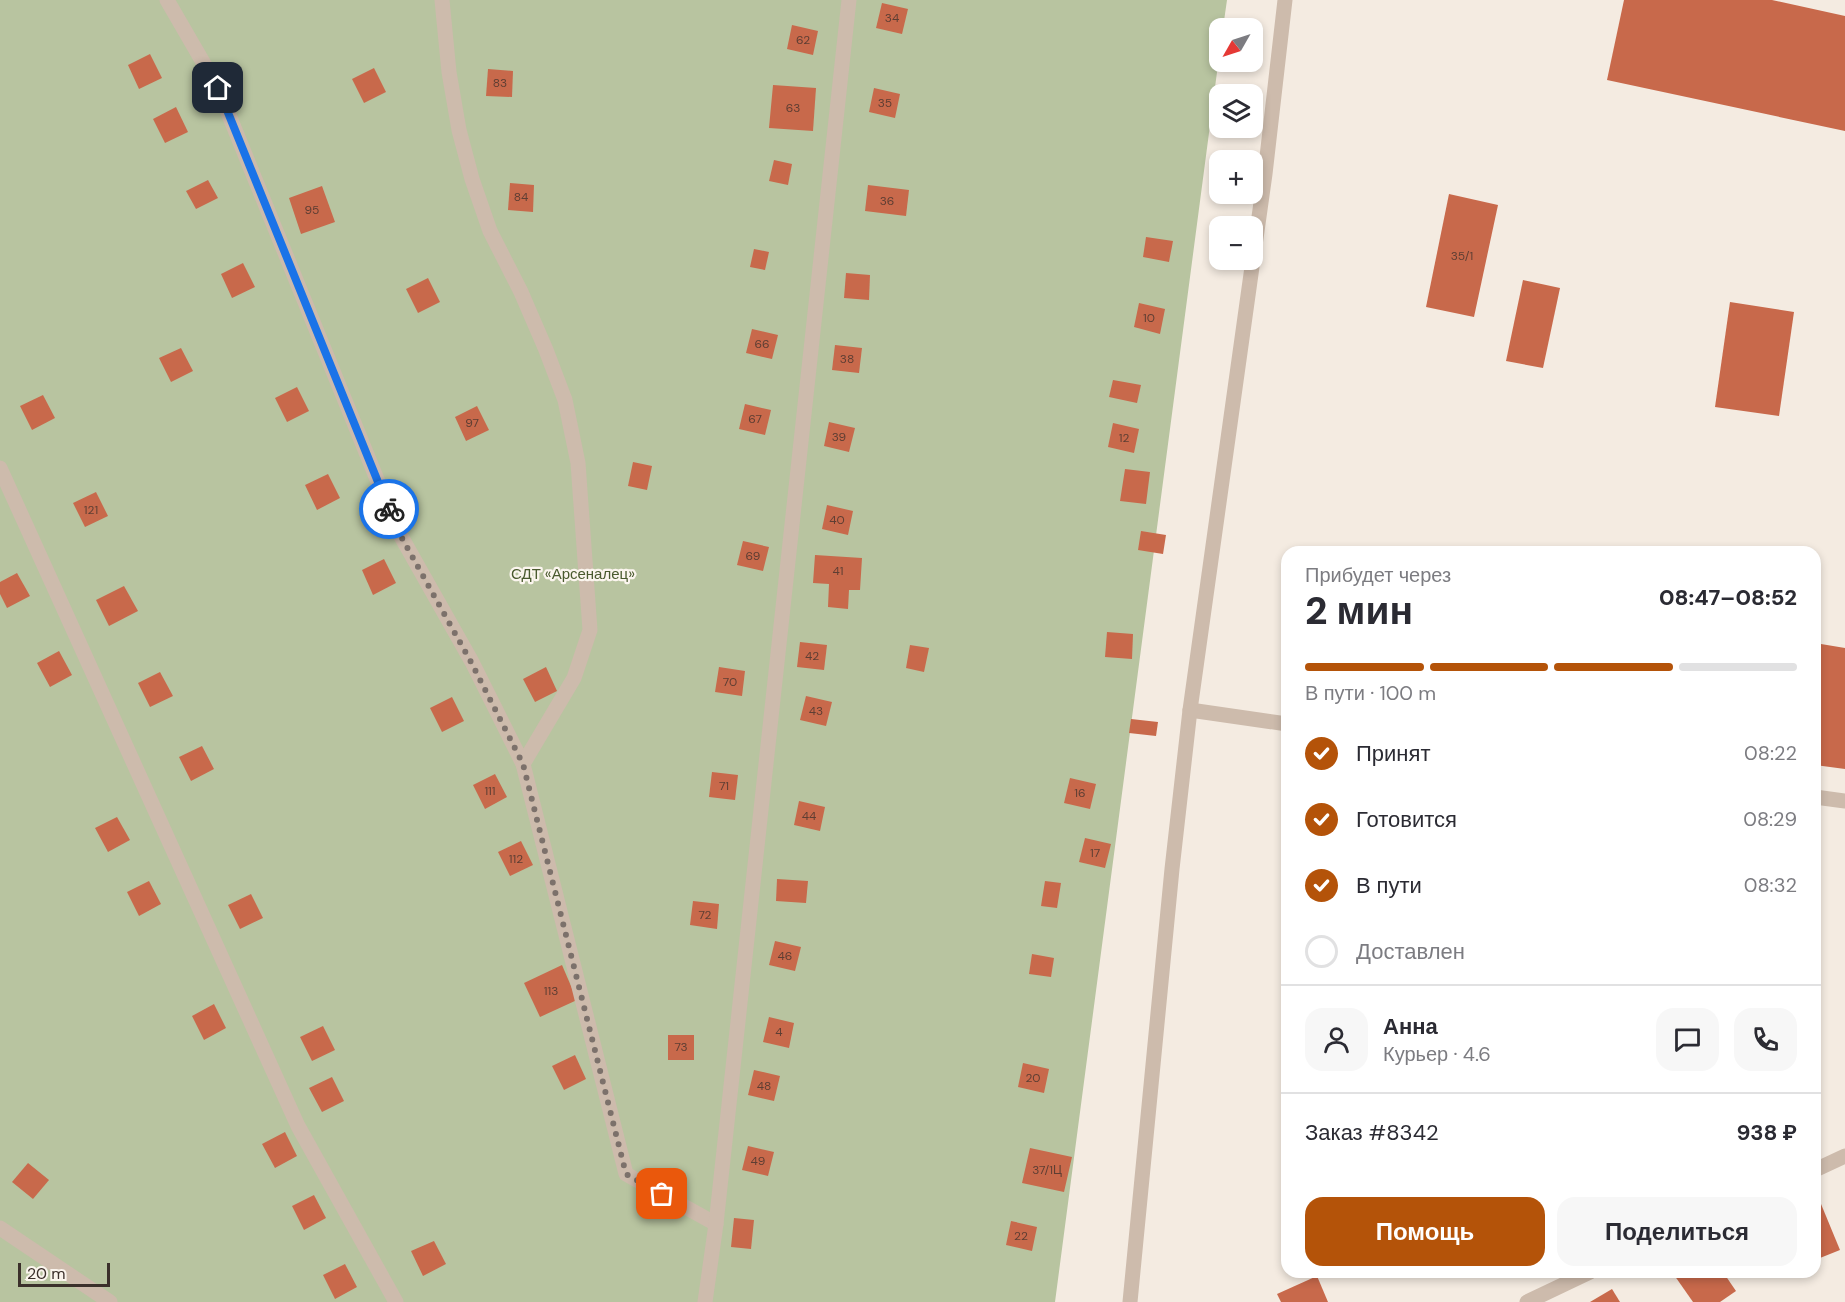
<!DOCTYPE html>
<html lang="ru">
<head>
<meta charset="utf-8">
<style>
	body { margin:0; font-family:"DM Sans",sans-serif; background:#f7f7f7; color:#2b2b33; height:100vh; display:flex; flex-direction:column; font-size:22px; white-space:nowrap }
	* { box-sizing:border-box; margin:0 }
	p { font-size:20px; color:#7c7c81 }
	.icon { flex:none; width:33px; height:33px; fill:none; stroke:currentColor; stroke-width:2; stroke-linecap:round; stroke-linejoin:round }
	.map { position:relative; flex:1; overflow:hidden }
	.drawer { position:absolute; left:1281px; top:546px; width:540px; height:732px; display:flex; flex-direction:column; background:#fff; border-radius:18px; box-shadow:0 3px 9px #0003 }
	.drawer>* { flex:none }
	.needle { width:39px; rotate:231deg }
	.buttons { position:absolute; left:1209px; top:18px; display:grid; gap:12px }
	.buttons a { display:grid; place-items:center; width:54px; height:54px; border-radius:12px; background:#fff; box-shadow:0 3px 9px #0003; font-size:30px }
	.scale { position:absolute; left:18px; bottom:15px; width:92px; box-sizing:border-box; padding-left:6px; border:3px solid #3b302b; border-top:0; font-size:16px; line-height:21px; white-space:nowrap; color:#3b302b; -webkit-text-stroke:4px #fbf5ee; paint-order:stroke }
	.pin { position:absolute; display:grid; place-items:center; width:51px; height:51px; color:#fff; margin:-26px; border-radius:12px; box-shadow:0 3px 9px #0006 }
	.courier { position:absolute; display:grid; place-items:center; width:60px; height:60px; margin:-30px; border:4px solid #1a73e8; border-radius:50%; background:#fff; color:#222; box-shadow:0 2px 8px #0007 }
	.headline em { font-style:normal; font-weight:800 }
	.headline div { display:flex; flex-direction:column-reverse }
	.headline { display:flex; align-items:center; justify-content:space-between; height:102px; padding:0 24px }
	h1 { font-size:39px; font-weight:800; line-height:45px }
	.bar { display:grid; grid-template-columns:repeat(4,1fr); gap:9px 6px; align-content:center; height:72px; padding:0 24px }
	.bar i { height:8px; border-radius:4px; background:#e1e1e2 }
	.bar .current { background:#b45309 }
	.bar p { grid-column:span 4 }
	.line { display:flex; align-items:center; gap:15px; padding:0 24px; border-top:2px solid #e1e1e2 }
	.line div { flex:1 }
	.round { display:grid; place-items:center; flex:none; width:63px; height:63px; border-radius:18px; background:#f7f7f7 }
	ol { padding:0 24px; list-style:none }
	li { display:flex; align-items:center; gap:18px; height:66px }
	li p { margin-inline-start:auto }
	li .icon { padding:6px; border-radius:50%; background:#b45309; color:#fff; stroke-width:4 }
	li:last-child { color:#7c7c81 }
	li i { width:33px; height:33px; border:3px solid #e1e1e2; border-radius:50% }
	.cta { display:flex; gap:12px; margin-top:auto; padding:12px 24px }
	.cta a { flex:1; height:69px; border-radius:18px; background:#b45309; color:#fff; font-size:24px; font-weight:800; line-height:69px; text-align:center }
	.cta a+a { background:#f7f7f7; color:#2b2b33 }
	.map>svg:first-child { display:block }
	.green { fill:#b8c4a0 }
	.building { fill:#c8694b }
	.lines { fill:none; stroke-linecap:round; stroke-linejoin:round }
	.minor { stroke:#cdbbac; stroke-width:15 }
	.done { stroke:#7c716b; stroke-width:6; stroke-dasharray:0 10.8 }
	.route { stroke:#1a73e8; stroke-width:8 }
	.labels { text-anchor:middle; dominant-baseline:central; stroke-width:4.5; stroke-linejoin:round; paint-order:stroke }
	.number-label { font-size:12px; fill:#5e3e33 }
	.park-label { font-size:15px; fill:#4a5a2e; stroke:#fbf5ee }
</style>
</head>
<body>
<div class="map">
<svg width="1845" height="1302" viewBox="0 0 1845 1302">
	<rect width="100%" height="100%" fill="#f4ebe1"/>
	<polygon class="green" points="0,0 1227,0 1223,28 1220,28 1219,57 1055,1302 0,1302"/>
	<g class="building">
		<polygon points="1624,0 1772,0 1845,16 1845,131 1607,80"/>
		<polygon points="882,3 908,9 902,34 876,28"/>
		<polygon points="792,25 818,31 813,55 787,49"/>
		<polygon points="150,54 162,78 139,89 128,65"/>
		<polygon points="374,68 386,92 364,103 352,79"/>
		<polygon points="488,69 513,71 512,97 486,96"/>
		<polygon points="773,85 816,88 813,131 769,128"/>
		<polygon points="874,88 900,94 895,118 869,112"/>
		<polygon points="176,107 188,132 165,143 153,119"/>
		<polygon points="774,160 792,164 788,185 769,181"/>
		<polygon points="208,180 218,198 196,209 186,191"/>
		<polygon points="510,183 534,185 533,212 508,210"/>
		<polygon points="868,185 909,190 906,216 865,211"/>
		<polygon points="322,186 335,222 301,234 289,198"/>
		<polygon points="1449,194 1498,205 1474,317 1426,307"/>
		<polygon points="1146,237 1173,241 1169,262 1143,257"/>
		<polygon points="754,249 769,252 765,270 750,267"/>
		<polygon points="243,263 255,287 232,298 221,274"/>
		<polygon points="846,273 870,275 869,300 844,298"/>
		<polygon points="428,278 440,302 418,313 406,289"/>
		<polygon points="1523,280 1560,288 1543,368 1506,361"/>
		<polygon points="1730,302 1794,312 1779,416 1715,407"/>
		<polygon points="1139,303 1165,309 1160,334 1134,327"/>
		<polygon points="752,329 778,335 772,359 746,353"/>
		<polygon points="835,345 862,348 859,373 832,370"/>
		<polygon points="181,348 193,371 171,382 159,358"/>
		<polygon points="1113,380 1141,385 1137,403 1109,397"/>
		<polygon points="297,387 309,411 287,422 275,398"/>
		<polygon points="43,395 55,418 32,430 20,406"/>
		<polygon points="745,404 771,410 765,435 739,429"/>
		<polygon points="477,406 489,430 466,441 455,417"/>
		<polygon points="829,422 855,428 849,452 824,446"/>
		<polygon points="1113,423 1139,429 1134,453 1108,447"/>
		<polygon points="633,462 652,466 647,490 628,486"/>
		<polygon points="1125,469 1150,472 1146,504 1120,501"/>
		<polygon points="328,474 340,498 317,510 305,485"/>
		<polygon points="96,492 108,516 85,527 73,503"/>
		<polygon points="827,505 853,511 848,535 822,529"/>
		<polygon points="1141,531 1166,535 1163,554 1138,550"/>
		<polygon points="743,541 769,547 763,571 737,565"/>
		<polygon points="815,555 862,558 860,590 849,590 848,609 828,607 829,584 813,583"/>
		<polygon points="384,559 396,583 373,595 362,570"/>
		<polygon points="17,573 30,596 7,608 0,594 0,582"/>
		<polygon points="124,586 138,611 109,626 96,600"/>
		<polygon points="1107,632 1133,634 1132,659 1105,657"/>
		<polygon points="800,642 827,645 824,670 797,667"/>
		<polygon points="1815,643 1845,648 1845,769 1815,765"/>
		<polygon points="910,645 929,648 924,672 906,668"/>
		<polygon points="59,651 72,675 50,687 37,663"/>
		<polygon points="546,667 557,691 535,702 523,679"/>
		<polygon points="719,667 745,671 742,696 715,692"/>
		<polygon points="160,672 173,696 150,707 138,683"/>
		<polygon points="806,696 832,702 826,726 800,720"/>
		<polygon points="452,697 464,721 442,732 430,708"/>
		<polygon points="1131,719 1158,722 1156,736 1129,733"/>
		<polygon points="202,746 214,769 191,781 179,757"/>
		<polygon points="712,772 738,775 735,800 709,797"/>
		<polygon points="495,774 507,797 485,809 473,785"/>
		<polygon points="1070,778 1096,784 1090,809 1064,803"/>
		<polygon points="799,801 825,807 820,831 794,825"/>
		<polygon points="117,817 130,840 108,852 95,828"/>
		<polygon points="1085,838 1111,844 1105,868 1079,862"/>
		<polygon points="521,841 533,865 510,876 498,852"/>
		<polygon points="777,879 808,881 806,903 776,901"/>
		<polygon points="149,881 161,904 139,916 127,892"/>
		<polygon points="1045,881 1061,883 1057,908 1041,906"/>
		<polygon points="251,894 263,918 240,929 228,905"/>
		<polygon points="693,901 719,904 717,929 690,925"/>
		<polygon points="775,941 801,947 795,971 769,965"/>
		<polygon points="1032,954 1054,958 1051,977 1029,974"/>
		<polygon points="562,965 577,1000 540,1017 524,983"/>
		<polygon points="214,1004 226,1028 204,1040 192,1016"/>
		<polygon points="769,1017 794,1023 789,1048 763,1042"/>
		<polygon points="323,1026 335,1050 312,1061 300,1037"/>
		<rect x="668" y="1035" width="26" height="25"/>
		<polygon points="575,1055 586,1079 564,1090 552,1066"/>
		<polygon points="1023,1063 1049,1069 1044,1093 1018,1087"/>
		<polygon points="754,1070 780,1076 774,1101 748,1095"/>
		<polygon points="332,1077 344,1101 322,1112 309,1088"/>
		<polygon points="285,1132 297,1156 275,1168 262,1144"/>
		<polygon points="748,1146 774,1152 768,1176 742,1170"/>
		<polygon points="1030,1148 1072,1157 1064,1192 1022,1183"/>
		<polygon points="28,1163 49,1180 33,1199 12,1182"/>
		<polygon points="314,1195 326,1218 304,1230 292,1206"/>
		<polygon points="1821,1204 1840,1250 1815,1260 1815,1207"/>
		<polygon points="734,1218 754,1220 751,1249 731,1247"/>
		<polygon points="1011,1221 1037,1227 1032,1251 1006,1245"/>
		<polygon points="434,1241 446,1264 423,1276 411,1251"/>
		<polygon points="345,1264 357,1287 335,1299 323,1275"/>
		<polygon points="1672,1272 1723,1272 1736,1291 1720,1302 1693,1302"/>
		<polygon points="1317,1276 1328,1302 1281,1302 1277,1294"/>
		<polygon points="1612,1289 1620,1302 1590,1302"/>
	</g>
	<g class="lines">
		<g class="minor">
			<polyline points="167,0 218,88 398,531 472,662 523,764 626,1174 716,1224"/>
			<polyline points="442,0 449,72 459,130 472,179 490,231 521,292 546,350 565,400 578,463 590,630 574,678 523,764"/>
			<polyline points="0,468 298,1126 396,1302"/>
			<polyline points="1190,710 1287,724"/>
			<polyline points="1815,797 1845,801"/>
			<polyline points="1815,1170 1845,1156"/>
			<polyline points="0,1228 110,1302"/>
			<polyline points="705,1302 716,1224 849,0"/>
			<polyline points="1130,1302 1172,869 1190,710 1265,174 1285,0"/>
			<polyline points="1527,1302 1590,1272"/>
		</g>
	</g>
	<g class="lines">
		<polyline class="done" points="389,509 398,531 471,662 523,764 626,1174 662,1194"/>
		<polyline class="route" points="218,88 389,509"/>
	</g>
	<g class="labels">
		<g class="number-label">
			<text x="892" y="18">34</text>
			<text x="803" y="40">62</text>
			<text x="500" y="83">83</text>
			<text x="885" y="103">35</text>
			<text x="793" y="108">63</text>
			<text x="521" y="197">84</text>
			<text x="887" y="201">36</text>
			<text x="312" y="210">95</text>
			<text x="1462" y="256">35/1</text>
			<text x="1149" y="318">10</text>
			<text x="762" y="344">66</text>
			<text x="847" y="359">38</text>
			<text x="755" y="419">67</text>
			<text x="472" y="423">97</text>
			<text x="839" y="437">39</text>
			<text x="1124" y="438">12</text>
			<text x="91" y="510">121</text>
			<text x="837" y="520">40</text>
			<text x="753" y="556">69</text>
			<text x="838" y="571">41</text>
			<text x="812" y="656">42</text>
			<text x="730" y="682">70</text>
			<text x="816" y="711">43</text>
			<text x="724" y="786">71</text>
			<text x="490" y="791">111</text>
			<text x="1080" y="793">16</text>
			<text x="809" y="816">44</text>
			<text x="1095" y="853">17</text>
			<text x="516" y="859">112</text>
			<text x="705" y="915">72</text>
			<text x="785" y="956">46</text>
			<text x="551" y="991">113</text>
			<text x="779" y="1032">4</text>
			<text x="681" y="1047">73</text>
			<text x="1033" y="1078">20</text>
			<text x="764" y="1086">48</text>
			<text x="758" y="1161">49</text>
			<text x="1047" y="1170">37/1Ц</text>
			<text x="1021" y="1236">22</text>
		</g>
		<g class="park-label">
			<text x="573" y="574">СДТ «Арсеналец»</text>
		</g>
	</g>
</svg>
<div class="buttons">
<a><svg class="needle" viewBox="-14 -14 28 28"><path d="M0-13l5 13h-10z" fill="#e53935"/><path d="M0 13l5-13h-10z" fill="#7c7c81"/></svg></a>
<a><svg class="icon" aria-label="layers" viewBox="0 0 24 24"><path d="M12 4l9 5-9 5-9-5zM3 14l9 5 9-5"/></svg></a>
<a>+</a>
<a>−</a>
</div>
<div class="scale">20 m</div>
<div class="pin" style="left:662px;top:1194px;background:#ea580c"><svg class="icon" aria-label="bag" viewBox="0 0 24 24"><path d="M5 8h14l-1 12H6zM9 8a3 3 0 0 1 6 0"/></svg></div>
<div class="pin" style="left:218px;top:88px;background:#1f2937"><svg class="icon" aria-label="home" viewBox="0 0 24 24"><path d="M3 11l9-7 9 7M6 9v11h12V9"/></svg></div>
<div class="courier" style="left:389px;top:509px"><svg class="icon" aria-label="bike" viewBox="0 0 24 24"><circle cx="6" cy="16" r="4"/><circle cx="18" cy="16" r="4"/><path d="M6 16l4-8h5l3 8M10 8l3 8H6M13 5h3"/></svg></div>
<section class="drawer">
<div class="headline"><div><h1>2 мин</h1><p>Прибудет через</p></div><em>08:47–08:52</em></div>
<div class="bar"><i class="current"></i><i class="current"></i><i class="current"></i><i></i><p>В пути · 100 m</p></div>
<ol>
<li><svg class="icon" aria-label="check" viewBox="0 0 24 24"><path d="M5 12l5 5 9-10"/></svg>Принят<p>08:22</p></li>
<li><svg class="icon" aria-label="check" viewBox="0 0 24 24"><path d="M5 12l5 5 9-10"/></svg>Готовится<p>08:29</p></li>
<li><svg class="icon" aria-label="check" viewBox="0 0 24 24"><path d="M5 12l5 5 9-10"/></svg>В пути<p>08:32</p></li>
<li><i></i>Доставлен</li>
</ol>
<div class="line" style="height:108px"><a class="round"><svg class="icon" aria-label="person" viewBox="0 0 24 24"><circle cx="12" cy="8" r="4"/><path d="M4 21q1-7 8-7t8 7"/></svg></a><div><b>Анна</b><p>Курьер · 4.6</p></div><a class="round"><svg class="icon" aria-label="chat" viewBox="0 0 24 24"><path d="M4 5h16v11H9l-5 4z"/></svg></a><a class="round"><svg class="icon" aria-label="phone" viewBox="0 0 24 24"><path d="M5 4h4l2 5-3 2q2 4 5 5l2-3 5 2v4C11 20 4 13 5 4z"/></svg></a></div>
<div class="line" style="height:78px"><div>Заказ #8342</div><b>938 ₽</b></div>
<div class="cta"><a>Помощь</a><a>Поделиться</a></div>
</section>
</div>
</body>
</html>
